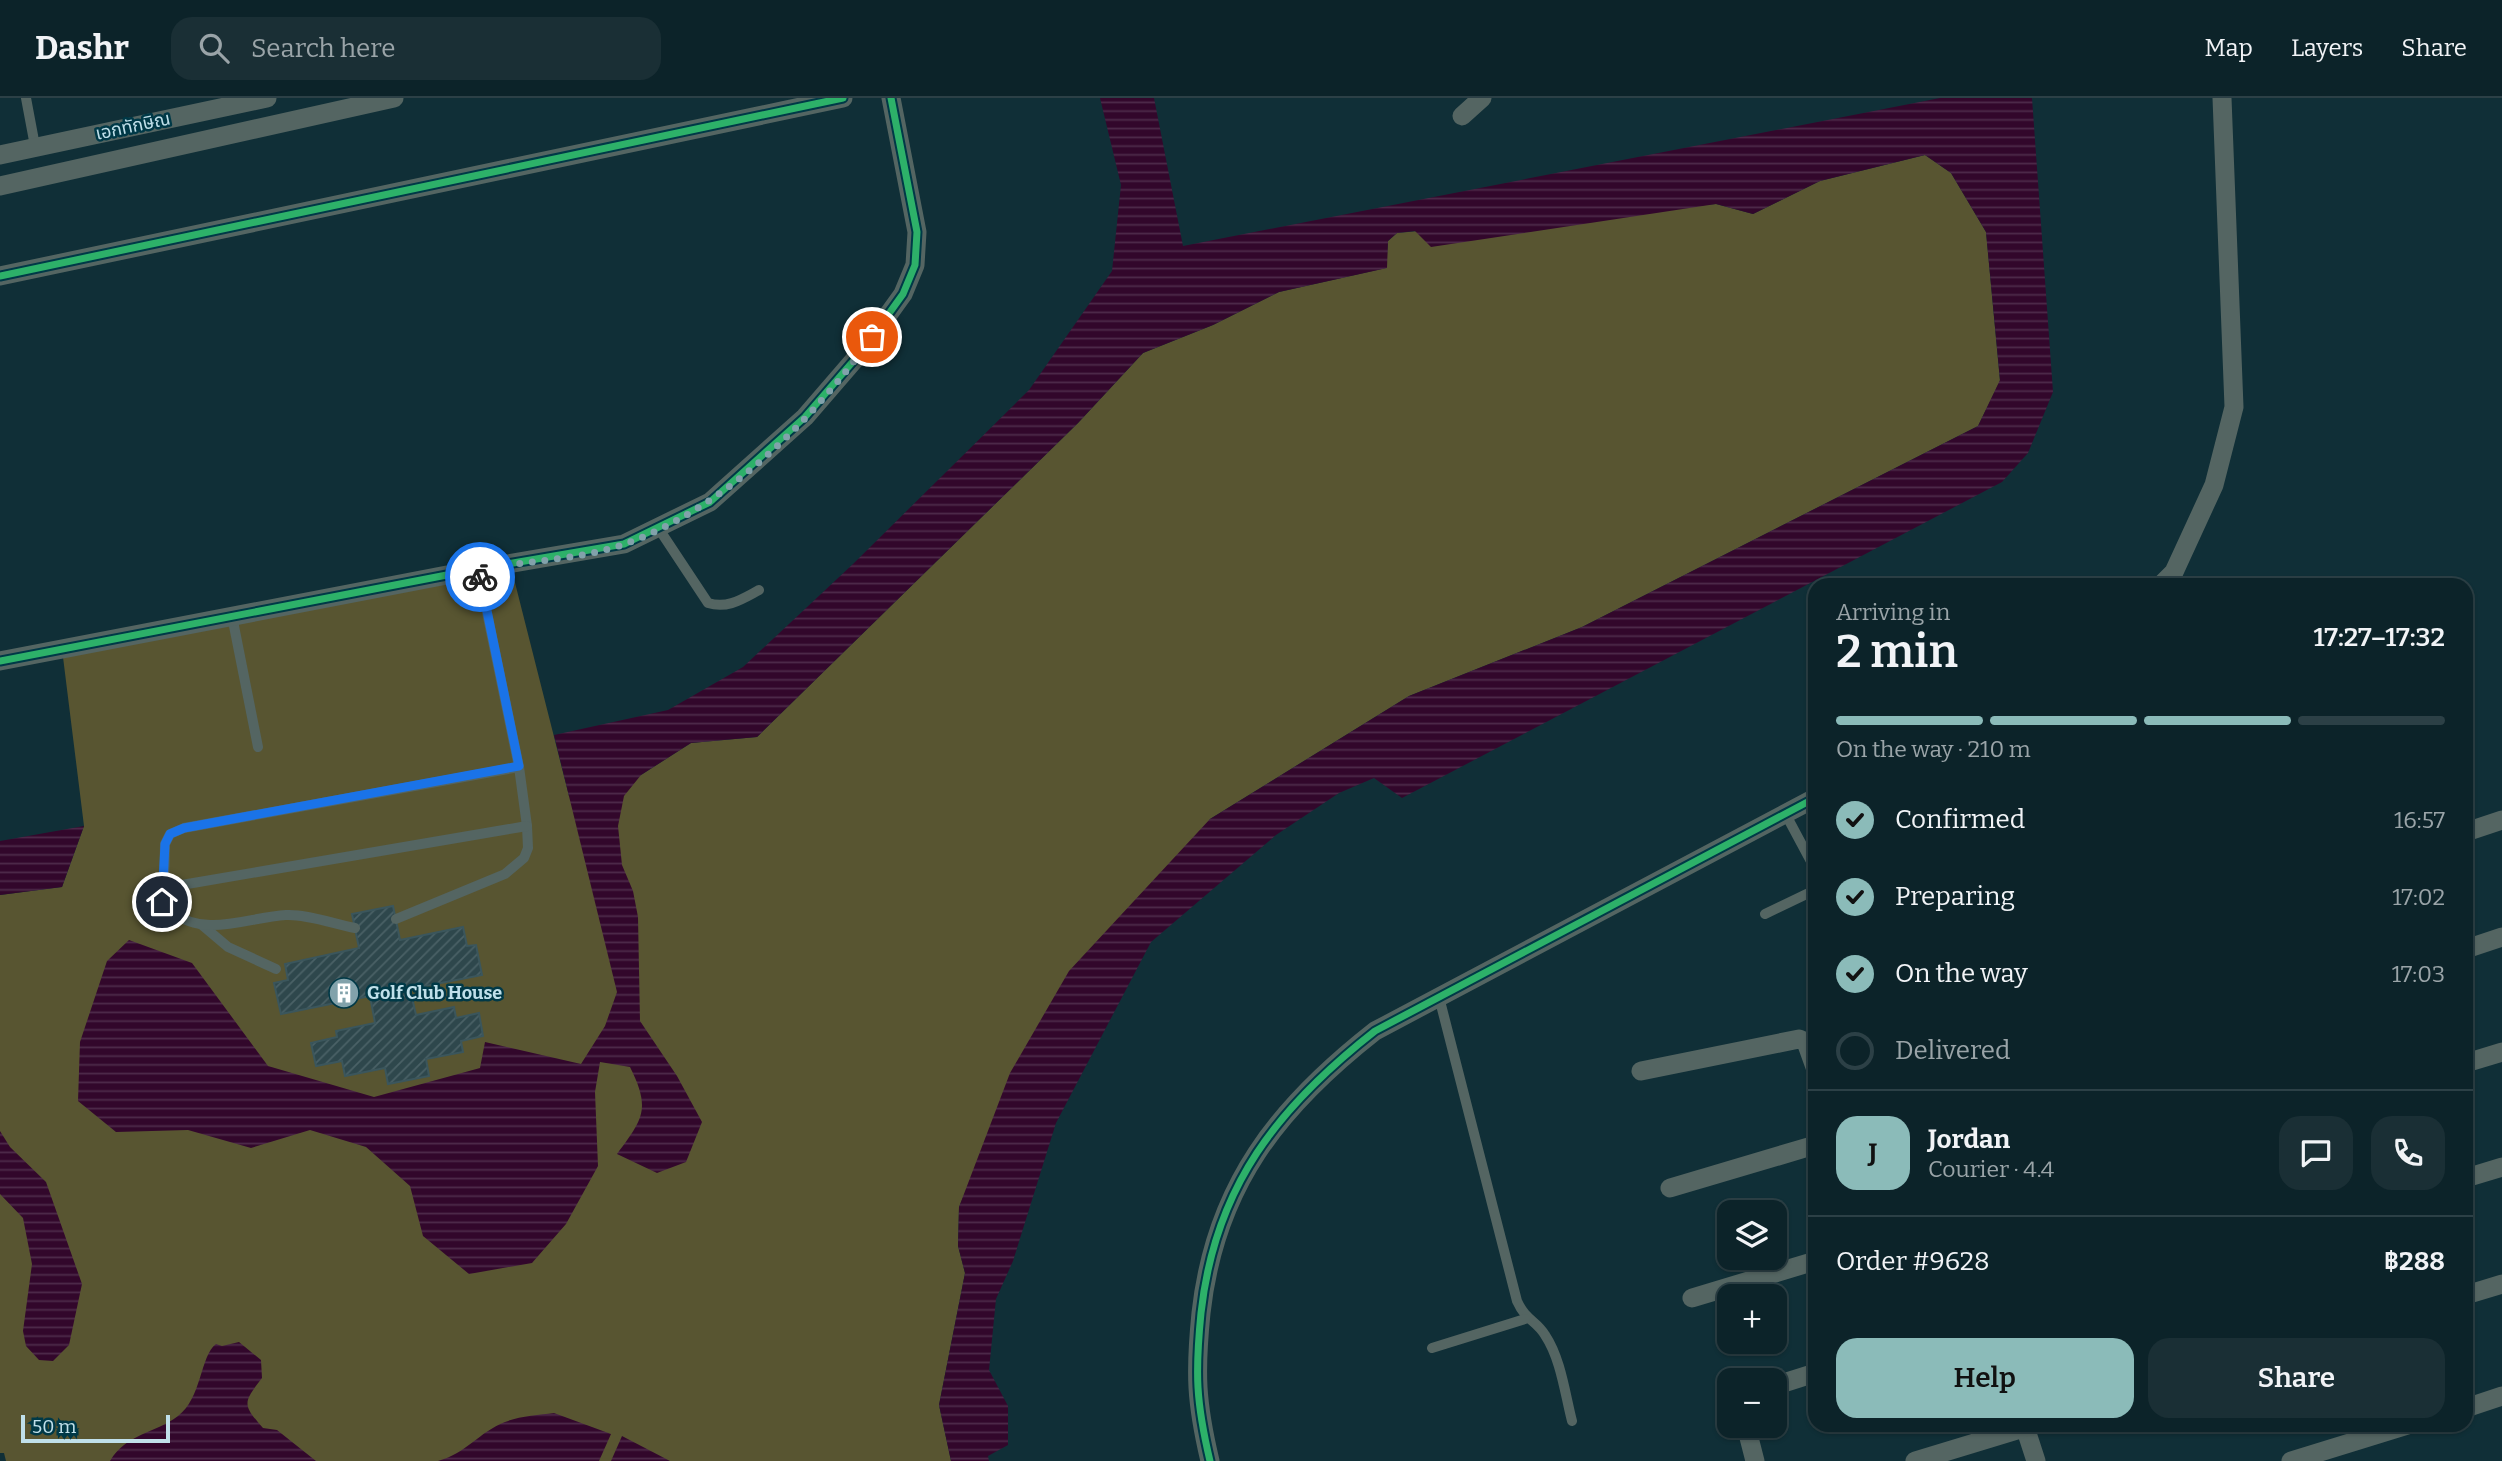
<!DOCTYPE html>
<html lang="en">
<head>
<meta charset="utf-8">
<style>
	body { margin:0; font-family:Bitter,"Noto Sans Thai",serif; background:#1a2f35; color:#f1f3f6; height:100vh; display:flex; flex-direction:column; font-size:26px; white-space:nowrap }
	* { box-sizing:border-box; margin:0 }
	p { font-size:23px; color:#9aa4a8 }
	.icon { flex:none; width:38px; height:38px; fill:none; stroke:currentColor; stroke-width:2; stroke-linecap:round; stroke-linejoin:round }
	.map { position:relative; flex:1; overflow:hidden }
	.panel { position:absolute; left:1808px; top:480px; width:665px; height:854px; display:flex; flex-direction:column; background:#0c2329; border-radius:21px; box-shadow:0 2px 5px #0004,0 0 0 2px #2c4046 }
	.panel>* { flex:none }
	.controls { position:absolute; left:1717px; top:1102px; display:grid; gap:14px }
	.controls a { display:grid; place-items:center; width:70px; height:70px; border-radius:14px; background:#0c2329; box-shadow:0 2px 5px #0004,0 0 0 2px #2c4046; font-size:35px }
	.scale { position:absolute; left:21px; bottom:18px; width:149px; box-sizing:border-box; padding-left:7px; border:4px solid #c0e0ea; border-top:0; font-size:19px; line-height:24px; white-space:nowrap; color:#c0e0ea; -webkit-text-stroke:5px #003947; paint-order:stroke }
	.pin { position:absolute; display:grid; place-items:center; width:60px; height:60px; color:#fff; margin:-30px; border:4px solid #fff; border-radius:50%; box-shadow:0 2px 7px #0007 }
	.courier { position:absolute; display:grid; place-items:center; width:70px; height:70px; margin:-35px; border:5px solid #1a73e8; border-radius:50%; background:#fff; color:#222; box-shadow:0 2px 9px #0007 }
	.summary em { font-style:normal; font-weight:600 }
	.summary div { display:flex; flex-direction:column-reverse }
	.summary { display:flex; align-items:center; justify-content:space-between; height:119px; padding:0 28px }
	h1 { font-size:46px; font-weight:600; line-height:52px }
	.bar { display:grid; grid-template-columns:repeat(4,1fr); gap:10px 7px; align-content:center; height:84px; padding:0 28px }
	.bar i { height:9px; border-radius:5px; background:#2c4046 }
	.bar .current { background:#8bbbb9 }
	.bar p { grid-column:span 4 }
	.line { display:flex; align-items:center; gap:18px; padding:0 28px; border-top:2px solid #2c4046 }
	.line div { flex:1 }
	.round { display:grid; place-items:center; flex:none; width:74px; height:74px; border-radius:21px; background:#1a2f35 }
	ol { padding:0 28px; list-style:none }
	li { display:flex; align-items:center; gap:21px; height:77px }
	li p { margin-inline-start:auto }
	li .icon { padding:7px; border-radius:50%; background:#8bbbb9; color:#111; stroke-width:4 }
	li:last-child { color:#9aa4a8 }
	li i { width:38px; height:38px; border:4px solid #2c4046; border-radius:50% }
	.button { display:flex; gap:14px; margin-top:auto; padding:14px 28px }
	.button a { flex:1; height:80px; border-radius:21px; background:#8bbbb9; color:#111; font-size:28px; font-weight:600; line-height:80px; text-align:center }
	.button a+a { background:#1a2f35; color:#f1f3f6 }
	header { display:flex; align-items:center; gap:42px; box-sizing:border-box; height:98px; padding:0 35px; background:#0c2329; border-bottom:2px solid #2c4046 }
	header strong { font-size:33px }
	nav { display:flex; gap:38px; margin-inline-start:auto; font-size:24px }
	.search { width:490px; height:63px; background:#1a2f35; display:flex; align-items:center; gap:18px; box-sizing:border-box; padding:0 24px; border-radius:21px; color:#9aa4a8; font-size:26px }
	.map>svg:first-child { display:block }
	.grass { fill:#585531 }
	.water { fill:url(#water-rules) }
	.building { fill:url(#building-hatch); stroke:#3b565c; stroke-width:2 }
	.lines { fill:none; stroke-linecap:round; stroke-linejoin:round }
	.lane { stroke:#546562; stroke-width:10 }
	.street { stroke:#546562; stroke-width:19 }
	.cycleway-casing { stroke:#003947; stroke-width:11 }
	.cycleway { stroke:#2db169; stroke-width:7 }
	.done { stroke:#82a2ab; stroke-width:7; stroke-dasharray:0 12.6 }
	.route { stroke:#1a73e8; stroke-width:9 }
	.labels { text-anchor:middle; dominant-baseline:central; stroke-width:5; stroke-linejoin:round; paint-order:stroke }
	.street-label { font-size:18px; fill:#c0e0ea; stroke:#003947 }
	.poi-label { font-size:18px; font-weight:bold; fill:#c0e0ea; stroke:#003947; text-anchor:start }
</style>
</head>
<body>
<header>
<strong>Dashr</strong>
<div class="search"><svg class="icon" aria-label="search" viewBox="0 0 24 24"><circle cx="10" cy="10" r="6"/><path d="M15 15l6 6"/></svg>Search here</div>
<nav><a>Map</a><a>Layers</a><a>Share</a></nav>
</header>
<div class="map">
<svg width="2502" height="1363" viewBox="0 0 2502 1363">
	<defs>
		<pattern id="water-rules" width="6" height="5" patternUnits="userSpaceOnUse" patternTransform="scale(1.75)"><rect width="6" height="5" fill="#32072b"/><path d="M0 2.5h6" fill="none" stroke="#4e2b4a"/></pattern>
		<pattern id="building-hatch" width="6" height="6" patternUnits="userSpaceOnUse" patternTransform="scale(1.75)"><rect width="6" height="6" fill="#2e474c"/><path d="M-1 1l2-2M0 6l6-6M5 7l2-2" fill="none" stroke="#4a6166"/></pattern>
	</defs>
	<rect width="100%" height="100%" fill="#102f37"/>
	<polygon class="grass" points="1925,57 1951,75 1986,134 2000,283 1978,328 1582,529 1409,598 1210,721 968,1088 959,1109 958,1148 965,1175 939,1307 951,1363 6,1363 4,1355 0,1355 0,797 62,789 84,728 62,551 510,465 569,698 641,677 691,645 757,639 1078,325 1143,255 1213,227 1279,194 1386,170 1388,143 1397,135 1716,106 1753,116 1820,83"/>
	<g class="water">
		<path d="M1100,0H1154L1183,148L1940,0H2032L2053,294L2028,355L2002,384L1402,700L1374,680L1339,695L1276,737L1151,844L1056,1025L1013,1163L996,1201L989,1272L1008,1308V1347L988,1358L989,1363H951L939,1307L965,1175L958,1148L959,1109L1010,975L1069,873L1210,721L1409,598L1582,529L1978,328L2000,282L1986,134L1951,75L1925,57L1820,83L1753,116L1716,106L1431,149L1415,133L1397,135L1388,143L1387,170L1279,194L1213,227L1143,255L1078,325L757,639L691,645L641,677L624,698L618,728L622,767L633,793L638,819L640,923L677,978L702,1024L686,1064L657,1075L617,1056C643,1021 651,1011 630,969L600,964L595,994L598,1068L566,1126L532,1165L469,1176L423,1138L410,1088L366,1049L310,1032L251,1050L188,1032L116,1034L78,1003L80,944L107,863L129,842L192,865L268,968L374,999L480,970L485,944L581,966L605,928L617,894L554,637L668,612L743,569L853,466L1029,292L1112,173L1121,87Z"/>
		<polygon points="84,728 62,789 0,797 0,743"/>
		<polygon points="0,1033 10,1049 46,1084 82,1186 69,1247 53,1263 39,1262 26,1248 23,1233 32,1166 23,1120 0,1096"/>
		<path d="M239,1244L261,1262L262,1280C243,1305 242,1306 263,1330L277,1332L316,1363H110C127,1335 154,1336 178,1318C202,1300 200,1258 216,1246L222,1248Z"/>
		<path d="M554,1315L611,1336L599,1363H438C467,1355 479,1334 505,1324C519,1318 539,1317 554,1315Z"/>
		<polygon points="622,1338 670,1363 611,1363"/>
	</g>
	<polygon class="building" points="393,808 400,842 463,829 467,848 476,847 482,877 410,891 416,917 454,909 456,920 479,915 483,938 461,943 463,954 426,961 429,978 388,986 385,970 345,978 342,963 316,968 311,945 337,939 336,933 375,925 370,898 281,916 274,885 288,882 285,866 359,850 352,816"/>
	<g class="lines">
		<g class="lane">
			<polyline points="26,0 35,48"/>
			<path d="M659,431L708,505C728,511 742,501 759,492"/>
			<polyline points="232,518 258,649"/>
			<polyline points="1785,715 1815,771"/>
			<polyline points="164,790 165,746 170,736 184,730 519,669"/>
			<polyline points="1765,816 1815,792"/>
			<polyline points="396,821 505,776 524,760 528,750 527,728 519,669 478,471"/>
			<polyline points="202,827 228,849 276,871"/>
			<path d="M355,830C334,826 307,816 286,817C248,819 205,841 171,813C162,807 160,800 164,790L527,728"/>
			<path d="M1439,899L1517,1203C1526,1223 1536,1222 1545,1237C1561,1261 1565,1296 1572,1323"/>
			<polyline points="1432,1250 1525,1221"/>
		</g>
		<g class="street">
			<polyline points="1462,18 1482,0"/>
			<polyline points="0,57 267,0"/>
			<polyline points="0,88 394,0"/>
			<polyline points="0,178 843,0"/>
			<polyline points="2162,486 2174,474 2214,387 2234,309 2222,0"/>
			<polyline points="0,563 478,471 624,446 710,404 805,319 862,253 903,196 915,167 917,134 891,0"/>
			<polyline points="2466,734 2502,722"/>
			<polyline points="2466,851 2502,839"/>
			<polyline points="2466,965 2502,954"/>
			<polyline points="1641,973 1799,941 1806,944 1815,969"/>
			<polyline points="2466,1080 2502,1069"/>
			<polyline points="1670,1090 1815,1047"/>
			<polyline points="2466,1197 2502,1186"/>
			<polyline points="1692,1200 1815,1163"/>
			<polyline points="1774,1288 1815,1275"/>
			<polyline points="2466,1310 2502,1298"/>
			<polyline points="2024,1326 2036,1363"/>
			<polyline points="1746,1328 1755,1363"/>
			<path d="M1210,1363C1196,1304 1195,1275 1201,1215C1215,1088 1278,1009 1375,933L1815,700"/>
			<polyline points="1915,1363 2037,1326"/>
			<polyline points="2291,1363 2411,1326"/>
		</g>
		<g class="cycleway-casing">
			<g id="cycleway">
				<polyline points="0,178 843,0"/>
				<polyline points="0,563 478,471 624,446 710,404 805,319 862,253 903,196 915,167 917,134 891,0"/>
				<path d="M1210,1363C1196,1304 1195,1275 1201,1215C1215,1088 1278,1009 1375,933L1815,700"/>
			</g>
		</g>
		<use href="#cycleway" class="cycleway"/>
	</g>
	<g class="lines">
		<path class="done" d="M480,479L478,471C526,463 579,462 625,446C725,410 811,324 872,239"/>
		<polyline class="route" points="162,804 165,746 170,736 184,730 519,668 480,479"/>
	</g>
	<defs>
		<g id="building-disc" transform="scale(1.575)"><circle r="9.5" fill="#82a2ab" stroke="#003947"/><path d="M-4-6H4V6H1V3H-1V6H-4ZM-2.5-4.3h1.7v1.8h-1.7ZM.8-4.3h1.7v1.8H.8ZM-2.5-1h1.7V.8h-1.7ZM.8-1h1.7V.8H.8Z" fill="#fff"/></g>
	</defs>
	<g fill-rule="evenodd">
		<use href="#building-disc" x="344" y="895"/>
	</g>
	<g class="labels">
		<g class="street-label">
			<text transform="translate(133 28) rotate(-12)">เอกทักษิณ</text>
		</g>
		<g class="poi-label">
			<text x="367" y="895">Golf Club House</text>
		</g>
	</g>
</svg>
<div class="controls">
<a><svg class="icon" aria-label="layers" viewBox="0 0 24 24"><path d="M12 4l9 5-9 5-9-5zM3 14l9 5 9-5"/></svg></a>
<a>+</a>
<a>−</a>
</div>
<div class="scale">50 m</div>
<div class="pin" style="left:872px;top:239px;background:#ea580c"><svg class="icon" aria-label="bag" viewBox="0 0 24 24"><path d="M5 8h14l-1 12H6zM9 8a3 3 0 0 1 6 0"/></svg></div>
<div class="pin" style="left:162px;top:804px;background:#1f2937"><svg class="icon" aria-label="home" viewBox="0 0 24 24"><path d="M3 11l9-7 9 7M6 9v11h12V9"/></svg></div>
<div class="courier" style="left:480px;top:479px"><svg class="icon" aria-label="bike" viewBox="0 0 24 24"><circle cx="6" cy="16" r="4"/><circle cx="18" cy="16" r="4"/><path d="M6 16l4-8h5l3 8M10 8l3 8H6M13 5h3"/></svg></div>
<section class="panel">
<div class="summary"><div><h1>2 min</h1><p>Arriving in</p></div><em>17:27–17:32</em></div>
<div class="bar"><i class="current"></i><i class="current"></i><i class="current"></i><i></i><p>On the way · 210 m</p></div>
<ol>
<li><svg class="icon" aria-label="check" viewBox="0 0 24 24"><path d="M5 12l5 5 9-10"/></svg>Confirmed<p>16:57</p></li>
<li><svg class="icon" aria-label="check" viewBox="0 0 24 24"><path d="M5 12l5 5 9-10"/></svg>Preparing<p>17:02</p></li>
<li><svg class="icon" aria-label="check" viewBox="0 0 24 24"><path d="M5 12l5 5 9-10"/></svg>On the way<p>17:03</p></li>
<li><i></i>Delivered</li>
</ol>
<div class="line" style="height:126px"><b class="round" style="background:#8bbbb9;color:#111">J</b><div><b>Jordan</b><p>Courier · 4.4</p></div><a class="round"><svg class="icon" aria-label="chat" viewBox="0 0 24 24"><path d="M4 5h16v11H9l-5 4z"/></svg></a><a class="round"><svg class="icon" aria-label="phone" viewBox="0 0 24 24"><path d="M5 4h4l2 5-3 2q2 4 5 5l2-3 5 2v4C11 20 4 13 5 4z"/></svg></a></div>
<div class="line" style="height:91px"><div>Order #9628</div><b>฿288</b></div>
<div class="button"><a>Help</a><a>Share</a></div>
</section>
</div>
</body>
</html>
